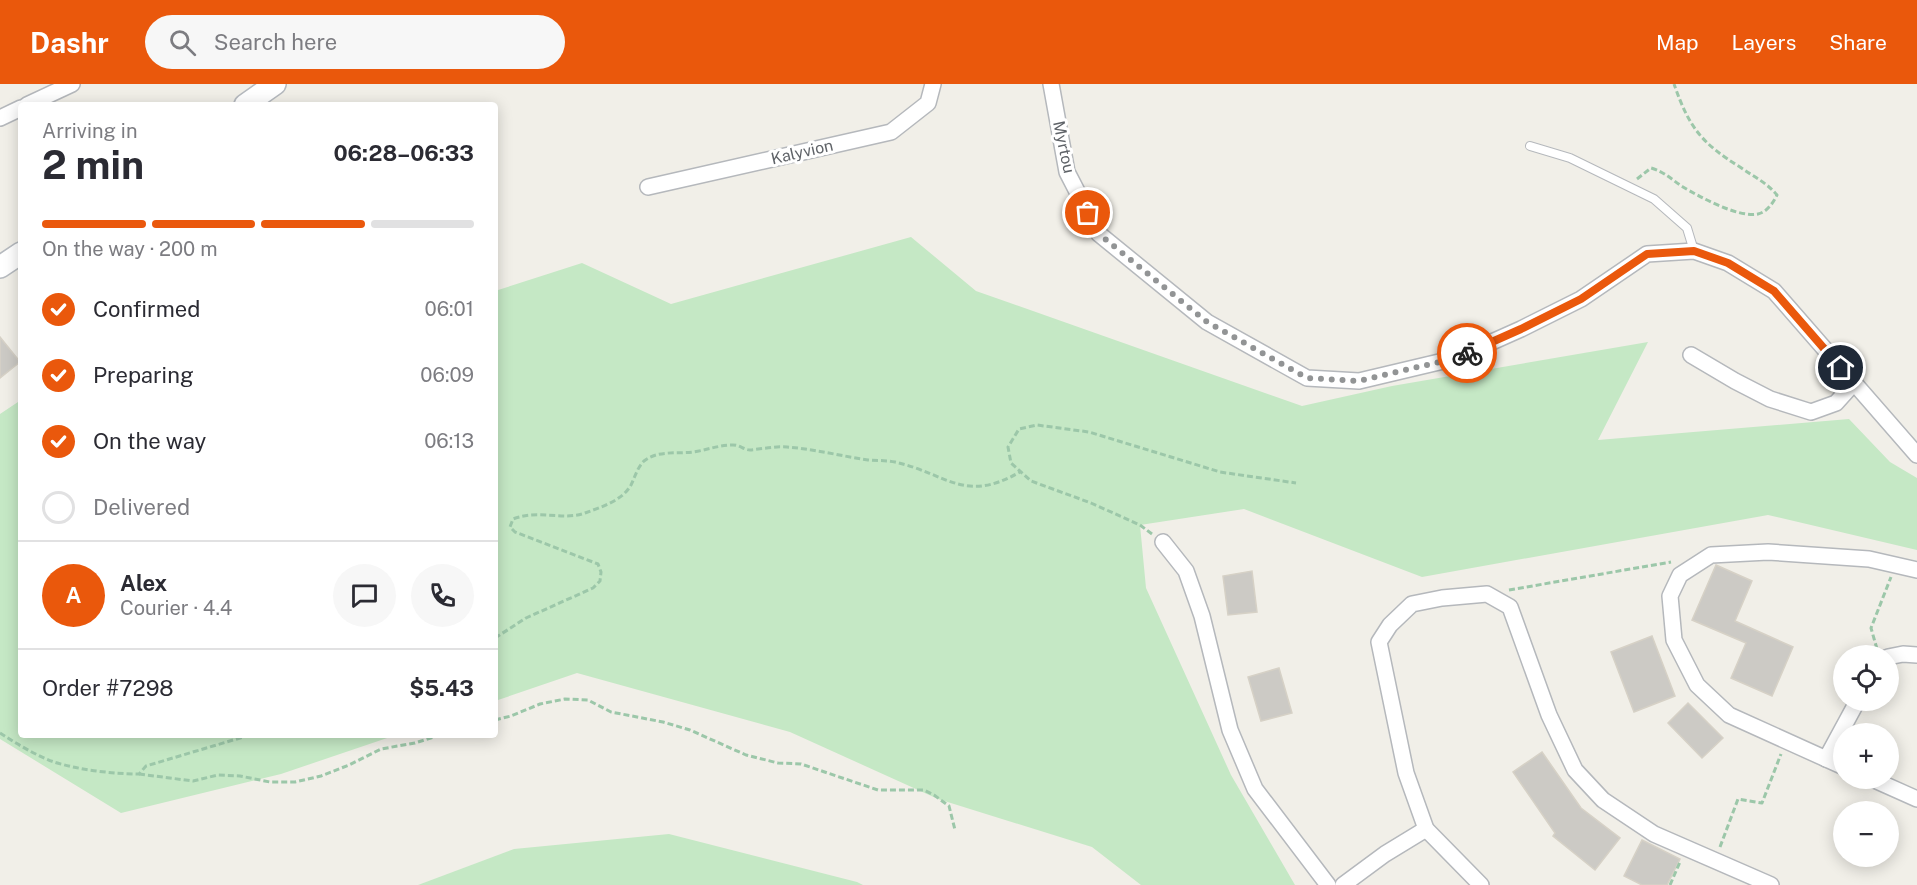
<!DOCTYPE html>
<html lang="en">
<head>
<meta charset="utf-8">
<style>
	body { margin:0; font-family:"Public Sans",sans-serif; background:#f7f7f7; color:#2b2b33; height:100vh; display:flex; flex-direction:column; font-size:22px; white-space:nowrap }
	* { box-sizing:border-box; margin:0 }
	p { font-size:20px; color:#7c7c81 }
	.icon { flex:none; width:33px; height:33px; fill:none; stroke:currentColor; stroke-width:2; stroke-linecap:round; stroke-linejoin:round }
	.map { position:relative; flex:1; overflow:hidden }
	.sheet { position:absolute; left:18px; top:18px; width:480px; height:636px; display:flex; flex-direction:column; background:#fff; border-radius:6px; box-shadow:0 3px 15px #0003 }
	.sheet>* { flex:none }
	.buttons { position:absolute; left:1833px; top:561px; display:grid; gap:12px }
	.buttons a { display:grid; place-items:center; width:66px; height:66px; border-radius:50%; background:#fff; box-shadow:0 3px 15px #0003; font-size:30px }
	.pin { position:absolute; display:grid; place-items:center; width:51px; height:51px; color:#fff; margin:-26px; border:3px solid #fff; border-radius:50%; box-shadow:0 2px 6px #0007 }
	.courier { position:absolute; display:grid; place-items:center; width:60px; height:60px; margin:-30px; border:4px solid #ea580c; border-radius:50%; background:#fff; color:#222; box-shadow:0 2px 8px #0007 }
	.headline em { font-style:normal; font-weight:700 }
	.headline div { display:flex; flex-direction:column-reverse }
	.headline { display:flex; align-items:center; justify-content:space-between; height:102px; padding:0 24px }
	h1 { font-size:39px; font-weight:700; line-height:45px }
	.bar { display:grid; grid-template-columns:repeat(4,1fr); gap:9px 6px; align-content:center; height:72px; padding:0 24px }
	.bar i { height:8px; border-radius:4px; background:#e1e1e2 }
	.bar .on { background:#ea580c }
	.bar p { grid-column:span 4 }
	.line { display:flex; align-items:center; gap:15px; padding:0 24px; border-top:2px solid #e1e1e2 }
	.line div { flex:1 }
	.round { display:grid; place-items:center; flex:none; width:63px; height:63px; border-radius:32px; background:#f7f7f7 }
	ol { padding:0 24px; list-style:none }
	li { display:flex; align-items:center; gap:18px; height:66px }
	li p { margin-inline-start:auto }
	li .icon { padding:6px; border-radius:50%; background:#ea580c; color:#fff; stroke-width:4 }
	li:last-child { color:#7c7c81 }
	li i { width:33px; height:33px; border:3px solid #e1e1e2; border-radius:50% }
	header { display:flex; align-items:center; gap:36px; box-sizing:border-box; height:84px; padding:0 30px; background:#ea580c; color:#fff }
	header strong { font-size:28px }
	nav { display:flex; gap:33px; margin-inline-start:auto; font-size:21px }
	.search { width:420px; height:54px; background:#f7f7f7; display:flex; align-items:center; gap:15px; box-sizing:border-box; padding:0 21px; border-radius:33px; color:#7c7c81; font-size:22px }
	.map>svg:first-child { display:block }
	.green { fill:#c5e8c5 }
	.building { fill:#cccac5; stroke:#d6d1c6; stroke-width:1.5 }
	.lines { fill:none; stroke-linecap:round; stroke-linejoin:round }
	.lane-casing { stroke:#b5b8bc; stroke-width:10 }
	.street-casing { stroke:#b5b8bc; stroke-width:18 }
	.secondary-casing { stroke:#b6babf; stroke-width:24 }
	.path { stroke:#9cc7a9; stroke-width:3; stroke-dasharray:6 3; stroke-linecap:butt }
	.lane { stroke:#fff; stroke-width:8 }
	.street { stroke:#fff; stroke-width:15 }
	.secondary { stroke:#fff; stroke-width:21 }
	.done { stroke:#929495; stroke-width:6; stroke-dasharray:0 10.8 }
	.route { stroke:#ea580c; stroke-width:8 }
	.labels { text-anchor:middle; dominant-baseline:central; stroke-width:6; stroke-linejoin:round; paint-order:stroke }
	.street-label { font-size:16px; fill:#5f6368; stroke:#fff }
</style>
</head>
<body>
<header>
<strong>Dashr</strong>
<div class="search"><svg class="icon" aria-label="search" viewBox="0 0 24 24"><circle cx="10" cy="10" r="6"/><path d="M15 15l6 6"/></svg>Search here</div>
<nav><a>Map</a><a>Layers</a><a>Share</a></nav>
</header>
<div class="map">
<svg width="1917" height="801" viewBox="0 0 1917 801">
	<rect width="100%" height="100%" fill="#f1efe8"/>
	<g class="green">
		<polygon points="911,153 976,207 1302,322 1392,302 1648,258 1598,356 1849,335 1890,378 1917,394 1917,466 1768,431 1422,493 1244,425 1140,441 1146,504 1231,691 1295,801 1141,801 1092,763 938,715 790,648 577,589 495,617 495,207 582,179 671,220"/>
		<polygon points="21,316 21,651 396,651 281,690 121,729 0,655 0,330"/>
		<polygon points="669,750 857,798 863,801 418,801 514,765"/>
	</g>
	<g class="building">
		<polygon points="0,253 20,278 0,294"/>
		<polygon points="1716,481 1752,497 1735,537 1793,563 1772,612 1731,594 1746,559 1692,536"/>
		<polygon points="1252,487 1257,528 1228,531 1223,492"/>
		<polygon points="1652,552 1675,612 1634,628 1611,568"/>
		<polygon points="1279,584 1292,629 1261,637 1248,593"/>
		<polygon points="1688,619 1723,654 1702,674 1668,639"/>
		<polygon points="1542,668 1581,724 1620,754 1595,786 1553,752 1555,749 1513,688"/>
		<polygon points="1642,756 1680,775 1667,801 1642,801 1624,792"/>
	</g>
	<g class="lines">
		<g class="lane-casing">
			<polyline id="lane" points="1530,62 1570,74 1654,115 1687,144 1694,167"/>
		</g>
		<g class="street-casing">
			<g id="street">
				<polyline points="1051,0 1067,88 1099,150 1207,238 1307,294 1359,297 1456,274 1521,245 1581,215 1647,170 1694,167 1728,179 1774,207 1917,371"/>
				<polyline points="27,21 72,0"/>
				<polyline points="0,34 21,24"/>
				<polyline points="648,103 891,48 928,19 933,0"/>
				<polyline points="1691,271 1735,297 1770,315 1811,328 1836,319 1854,299"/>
				<polyline points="1163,458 1186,487 1202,532 1230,646 1255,705 1328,801"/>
				<polyline points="1888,573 1903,570 1917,571"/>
				<polyline points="1826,675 1858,616"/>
				<polyline points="1844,683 1729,631 1697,601 1674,556 1670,512 1680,491 1711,471 1768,468 1869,475 1917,486"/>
				<polyline points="1870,694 1917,715"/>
				<polyline points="1343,801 1385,770 1426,745"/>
				<polyline points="1481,801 1426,745 1406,689 1379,558 1390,541 1412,520 1442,514 1487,510 1510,523 1549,631 1575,686 1603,716 1654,750 1771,801"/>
			</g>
		</g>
		<g class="secondary-casing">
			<g id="secondary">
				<polyline points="245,21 275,0"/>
				<polyline points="0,183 21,169"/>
			</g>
		</g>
		<g class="path">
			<path d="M1637,95L1651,84C1665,88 1672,96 1683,103C1700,113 1738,134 1758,130C1767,128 1773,119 1777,111C1766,98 1754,93 1740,83C1701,59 1689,43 1674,0"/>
			<polyline points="1152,450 1140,441 1091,419 1031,397 1011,379 1008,363 1019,345 1037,341 1089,348 1220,388 1296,399"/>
			<polyline points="1509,506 1671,478"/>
			<path d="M495,554L526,534L593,504L600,497L601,488L598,480L515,448L510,443L513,435C539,425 563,437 585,429C601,423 622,417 631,401C635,393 637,384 644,377C658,366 677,370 693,368C707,366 719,361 733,361C740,361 744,366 750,366C762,365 775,362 787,363C814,365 841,372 868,376C877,377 886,376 895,378C948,390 964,420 1020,388"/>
			<polyline points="1877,565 1871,544 1891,493"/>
			<polyline points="495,636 511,632 540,620 565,615 588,616 611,628 663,638 690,646 746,671 778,679 801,680 878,706 924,706 934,711 949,722 955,746"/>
			<path d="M0,649C17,660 35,671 54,678C79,686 114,690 139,690L146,682L250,651"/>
			<polyline points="139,690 193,697 218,691 240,692 270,698 295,698 321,692 349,681 381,665 415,659 440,651"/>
			<polyline points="1720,763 1738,715 1762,719 1781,670"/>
			<polyline points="1670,801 1680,778"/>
		</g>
		<use href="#lane" class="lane"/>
		<use href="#street" class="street"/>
		<use href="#secondary" class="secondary"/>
	</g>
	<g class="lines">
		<polyline class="done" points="1088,129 1099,150 1207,238 1307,294 1359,297 1456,274 1467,269"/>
		<polyline class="route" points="1467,269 1521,245 1581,215 1647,170 1694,167 1728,179 1774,207 1841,284"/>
	</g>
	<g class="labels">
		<g class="street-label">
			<text transform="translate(1064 63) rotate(78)">Myrtou</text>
			<text transform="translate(802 68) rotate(-13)">Kalyvion</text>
		</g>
	</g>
</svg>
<div class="buttons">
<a><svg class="icon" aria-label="locate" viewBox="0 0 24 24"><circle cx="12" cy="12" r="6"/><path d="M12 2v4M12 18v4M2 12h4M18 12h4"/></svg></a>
<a>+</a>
<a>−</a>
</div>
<div class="pin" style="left:1088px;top:129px;background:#ea580c"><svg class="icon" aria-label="bag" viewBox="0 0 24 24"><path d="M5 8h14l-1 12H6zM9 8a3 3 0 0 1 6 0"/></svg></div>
<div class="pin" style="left:1841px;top:284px;background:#1f2937"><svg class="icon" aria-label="home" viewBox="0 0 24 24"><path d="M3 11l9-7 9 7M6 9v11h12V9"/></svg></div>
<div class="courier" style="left:1467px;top:269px"><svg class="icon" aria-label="bike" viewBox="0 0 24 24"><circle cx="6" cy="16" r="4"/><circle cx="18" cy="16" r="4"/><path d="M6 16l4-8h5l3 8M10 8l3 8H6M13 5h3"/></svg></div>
<section class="sheet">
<div class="headline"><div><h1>2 min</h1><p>Arriving in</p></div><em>06:28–06:33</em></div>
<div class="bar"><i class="on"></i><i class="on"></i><i class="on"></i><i></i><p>On the way · 200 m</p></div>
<ol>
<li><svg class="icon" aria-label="check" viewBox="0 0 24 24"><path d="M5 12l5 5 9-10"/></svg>Confirmed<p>06:01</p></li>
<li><svg class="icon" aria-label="check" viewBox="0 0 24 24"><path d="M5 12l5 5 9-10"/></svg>Preparing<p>06:09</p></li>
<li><svg class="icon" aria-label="check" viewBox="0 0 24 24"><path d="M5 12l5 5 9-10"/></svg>On the way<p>06:13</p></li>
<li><i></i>Delivered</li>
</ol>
<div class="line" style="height:108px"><b class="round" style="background:#ea580c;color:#fff">A</b><div><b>Alex</b><p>Courier · 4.4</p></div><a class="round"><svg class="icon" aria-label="chat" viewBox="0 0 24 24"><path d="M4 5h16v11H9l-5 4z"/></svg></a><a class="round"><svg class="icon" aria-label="phone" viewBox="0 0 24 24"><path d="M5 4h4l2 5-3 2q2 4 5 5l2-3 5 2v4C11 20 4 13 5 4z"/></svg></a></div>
<div class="line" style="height:78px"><div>Order #7298</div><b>$5.43</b></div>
</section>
</div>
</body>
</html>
